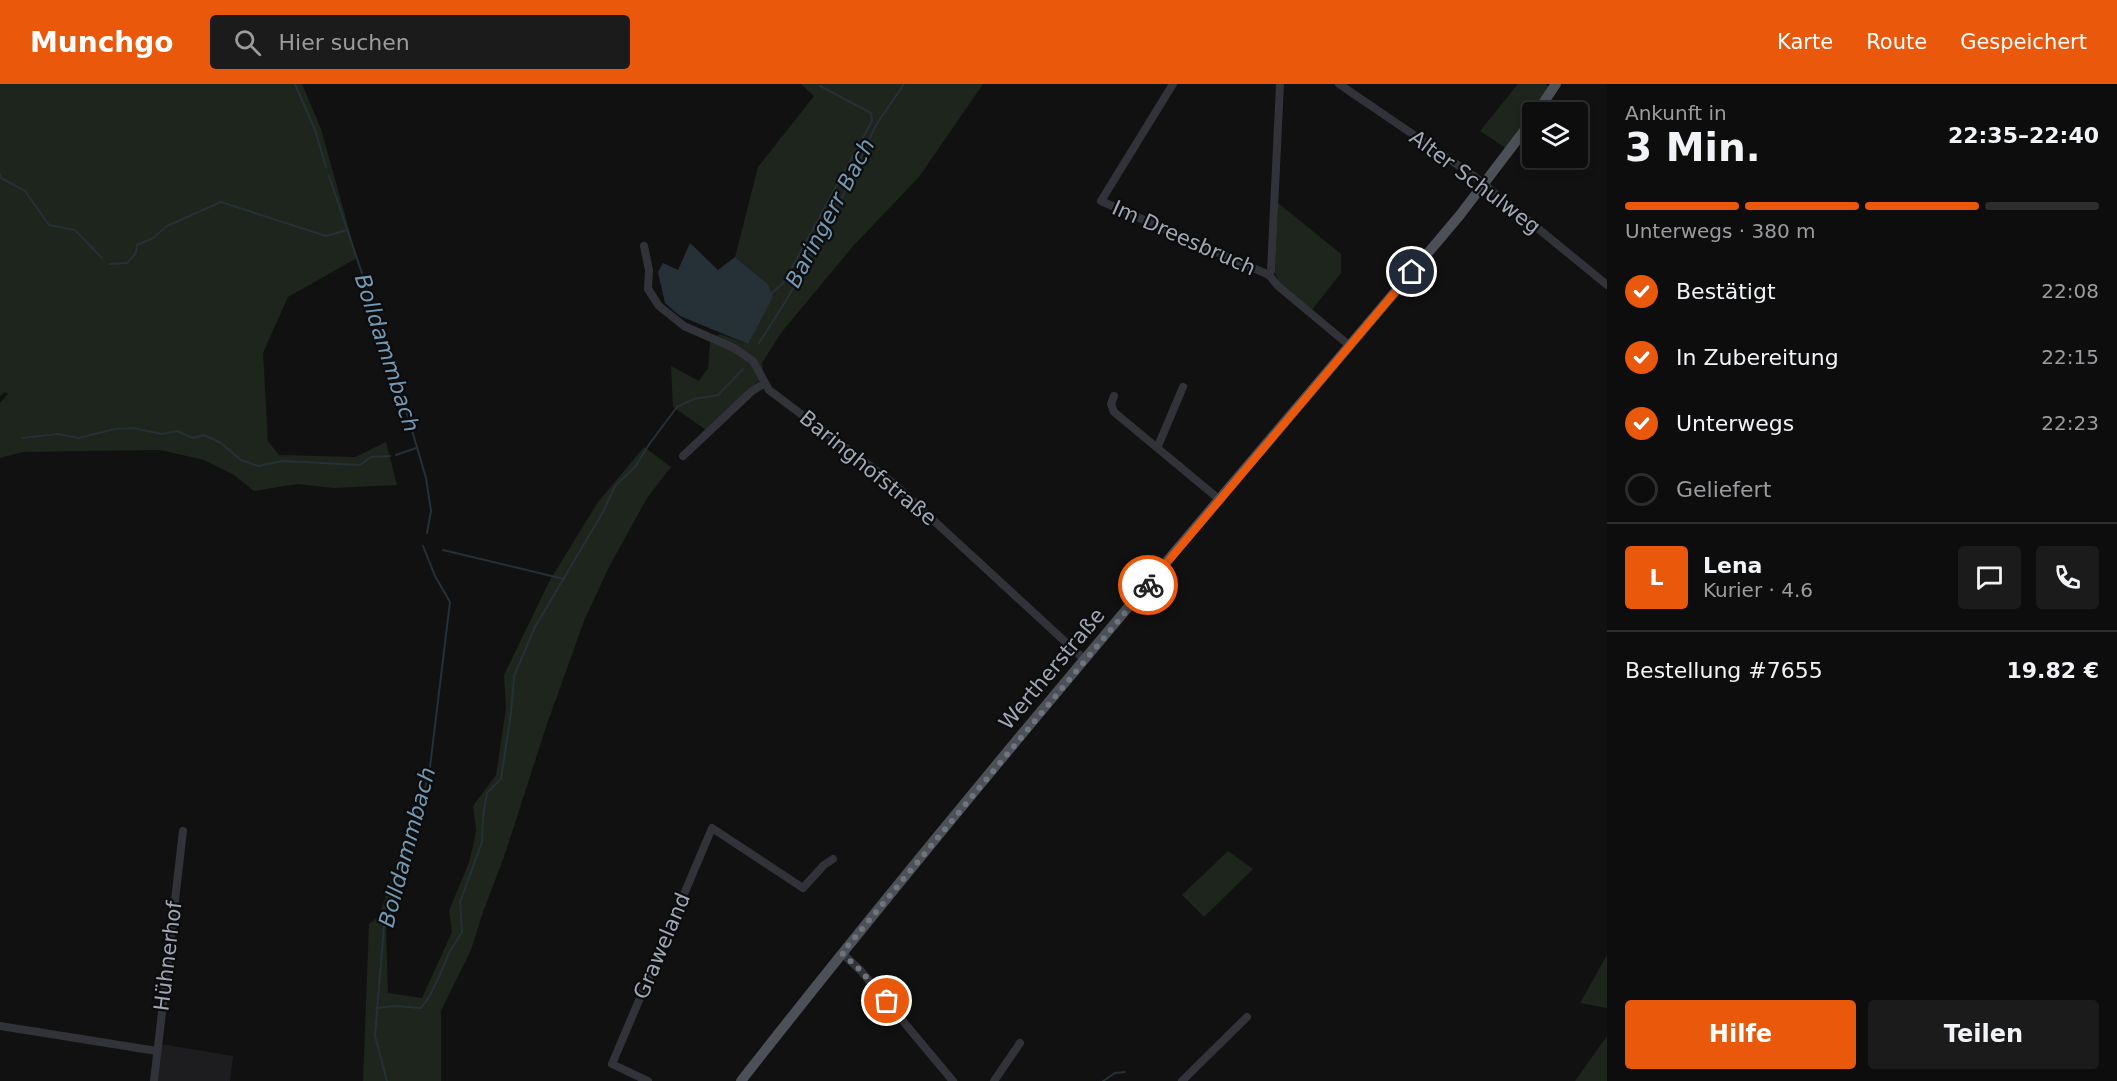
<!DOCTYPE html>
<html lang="de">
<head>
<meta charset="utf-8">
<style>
	body { margin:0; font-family:"DejaVu Sans",sans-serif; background:#1b1b1c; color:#f1f3f6; height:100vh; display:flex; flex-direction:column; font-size:22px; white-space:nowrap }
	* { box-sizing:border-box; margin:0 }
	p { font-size:20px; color:#9a9c9e }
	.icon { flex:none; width:33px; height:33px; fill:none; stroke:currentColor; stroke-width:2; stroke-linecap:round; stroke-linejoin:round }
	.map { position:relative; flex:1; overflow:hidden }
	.sheet { display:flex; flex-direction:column; background:#0d0d0e; width:510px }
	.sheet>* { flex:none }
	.tools { position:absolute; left:1522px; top:18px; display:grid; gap:12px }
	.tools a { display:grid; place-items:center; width:66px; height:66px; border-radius:6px; background:#0d0d0e; box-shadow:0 3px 9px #0003,0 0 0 2px #2d2d2e; font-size:30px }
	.pin { position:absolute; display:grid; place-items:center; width:51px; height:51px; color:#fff; margin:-26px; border:3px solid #fff; border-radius:50%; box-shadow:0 2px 6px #0007 }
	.courier { position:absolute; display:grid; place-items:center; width:60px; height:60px; margin:-30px; border:4px solid #ea580c; border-radius:50%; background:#fff; color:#222; box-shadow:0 2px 8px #0007 }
	.overview em { font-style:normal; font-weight:600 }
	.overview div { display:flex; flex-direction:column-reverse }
	.overview { display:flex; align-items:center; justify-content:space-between; height:102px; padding:0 18px }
	h1 { font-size:39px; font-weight:600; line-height:45px }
	.bar { display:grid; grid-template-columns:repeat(4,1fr); gap:9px 6px; align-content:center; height:72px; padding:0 18px }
	.bar i { height:8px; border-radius:4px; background:#2d2d2e }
	.bar .active { background:#ea580c }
	.bar p { grid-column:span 4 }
	.line { display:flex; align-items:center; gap:15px; padding:0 18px; border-top:2px solid #2d2d2e }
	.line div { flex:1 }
	.round { display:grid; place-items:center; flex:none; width:63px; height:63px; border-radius:6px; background:#1b1b1c }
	ol { padding:0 18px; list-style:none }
	li { display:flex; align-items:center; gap:18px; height:66px }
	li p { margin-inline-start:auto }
	li .icon { padding:6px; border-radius:50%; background:#ea580c; color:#fff; stroke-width:4 }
	li:last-child { color:#9a9c9e }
	li i { width:33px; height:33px; border:3px solid #2d2d2e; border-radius:50% }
	.button { display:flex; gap:12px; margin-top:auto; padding:12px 18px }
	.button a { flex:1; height:69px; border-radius:6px; background:#ea580c; color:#fff; font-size:24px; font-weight:600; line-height:69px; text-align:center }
	.button a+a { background:#1b1b1c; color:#f1f3f6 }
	header { display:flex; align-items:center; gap:36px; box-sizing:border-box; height:84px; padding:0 30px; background:#ea580c; color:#fff }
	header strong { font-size:28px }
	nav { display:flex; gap:33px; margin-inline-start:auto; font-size:21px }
	.search { width:420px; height:54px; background:#1b1b1c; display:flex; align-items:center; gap:15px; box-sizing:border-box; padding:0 21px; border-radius:6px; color:#9a9c9e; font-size:22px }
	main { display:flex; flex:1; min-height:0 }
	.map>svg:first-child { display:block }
	.built { fill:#1d1d20 }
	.green { fill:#1d251d }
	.water { fill:#263037 }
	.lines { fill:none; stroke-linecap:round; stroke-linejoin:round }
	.stream { stroke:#263037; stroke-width:2 }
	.minor { stroke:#313338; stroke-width:8 }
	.major { stroke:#4d5057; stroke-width:10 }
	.done { stroke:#6f737c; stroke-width:6; stroke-dasharray:0 10.8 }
	.route { stroke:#ea580c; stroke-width:8 }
	.labels { text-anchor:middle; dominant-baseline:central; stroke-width:4.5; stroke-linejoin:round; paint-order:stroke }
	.street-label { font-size:21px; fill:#a1a8b5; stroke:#0c0c0d }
	.water-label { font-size:22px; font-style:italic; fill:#7399b4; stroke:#0c0c0d }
</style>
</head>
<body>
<header>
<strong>Munchgo</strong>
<div class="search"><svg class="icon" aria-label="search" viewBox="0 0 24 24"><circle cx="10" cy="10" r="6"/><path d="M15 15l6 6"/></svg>Hier suchen</div>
<nav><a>Karte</a><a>Route</a><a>Gespeichert</a></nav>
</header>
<main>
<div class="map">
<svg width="1607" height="997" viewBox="0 0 1607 997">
	<rect width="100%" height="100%" fill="#111112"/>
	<polygon class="built" points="161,960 233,972 230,997 157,997"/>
	<g class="green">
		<polygon points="0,0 302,0 321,45 357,174 288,213 263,269 268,357 279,371 355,373 386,358 397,401 334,404 297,400 254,407 234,391 204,376 160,366 23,368 0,374 0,319 8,310 5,308 0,312"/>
		<polygon points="801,0 983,0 919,93 854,161 781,249 762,279 764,292 706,346 673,323 671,282 699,297 708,284 710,258 720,250 748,260 758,237 768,200 735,173 758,83 814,12"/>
		<polygon points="1518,0 1545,0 1550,4 1507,65 1480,47"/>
		<polygon points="1278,119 1341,170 1341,189 1311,227 1280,199 1275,189"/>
		<polygon points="644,363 671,383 647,414 609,483 584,537 547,640 504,773 483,828 471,866 441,927 441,997 363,997 369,840 379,832 406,754 409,766 386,845 388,909 422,914 452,848 449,827 469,778 473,762 476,746 473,722 496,691 506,624 504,591 550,496 598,418"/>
		<polygon points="1228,767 1253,785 1204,833 1182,811"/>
		<polygon points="1607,871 1607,924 1580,919"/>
		<polygon points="1607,952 1607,997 1575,997"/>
	</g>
	<polygon class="water" points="690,159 718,186 735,173 768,200 773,213 748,260 680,232 665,219 658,188 663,179 678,186"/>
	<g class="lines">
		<g class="stream">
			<polyline points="295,0 315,46 326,83"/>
			<polyline points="0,90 1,94 25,107 49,141 75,146 102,174"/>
			<polyline points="329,92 391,275 426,394 431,427 427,449"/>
			<polyline points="110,180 127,179 136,169 137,161 153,154 167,142 221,118 326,152 347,146"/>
			<polyline points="771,210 784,198 872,37 871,29 820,2"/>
			<polyline points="759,259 787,215 837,124 876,41 904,0"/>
			<polyline points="23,354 58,350 79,354 115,345 133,344 162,350 177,347 193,354 204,351 221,359 241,376 258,382 283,377 360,381 371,373 390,372"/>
			<polyline points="396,371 416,364"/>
			<polyline points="443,466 564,495"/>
			<polyline points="376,924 395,922 421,924 429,913 439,893 449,869 462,848 460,818 482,758 483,733 487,709 501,695 511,629 514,592 535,543 603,428 615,402 635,383 650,359 677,323 694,315 718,311 743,285"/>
			<polyline points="387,997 375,952 385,830 429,691 450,518 435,492 423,462"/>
			<polyline points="1103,997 1115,989 1125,988"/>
		</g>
		<g class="minor">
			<polyline points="1173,0 1101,117 1269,191 1278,202 1350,262"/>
			<polyline points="1339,0 1474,92 1607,201"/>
			<polyline points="644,162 649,186 648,205 659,222 684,242 734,264 753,277 769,306 894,400 1085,576"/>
			<polyline points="1269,191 1271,187 1280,0"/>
			<polyline points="1114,312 1111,320 1114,328 1220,416"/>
			<polyline points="1158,362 1183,303"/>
			<polyline points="683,372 752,307 765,299"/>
			<polyline points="842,869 861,887 953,997"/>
			<polyline points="0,942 157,967"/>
			<polyline points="154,997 183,747"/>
			<polyline points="648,997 612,980 712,744 803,804 824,781 833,775"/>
			<polyline points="994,997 1020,959"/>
			<polyline points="1182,997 1247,933"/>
		</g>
		<g class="major">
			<polyline points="1537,28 1556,0"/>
			<path d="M741,997C972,702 1218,418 1460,131L1533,35"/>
		</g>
	</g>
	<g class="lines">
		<polyline class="done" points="887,917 861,887 842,869 1148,501"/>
		<polyline class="route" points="1148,501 1412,188"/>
	</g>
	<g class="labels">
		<g class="street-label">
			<text transform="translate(1475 98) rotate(37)">Alter Schulweg</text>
			<text transform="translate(1184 154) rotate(24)">Im Dreesbruch</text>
			<text transform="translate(868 384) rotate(39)">Baringhofstraße</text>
			<text transform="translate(1052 585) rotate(-50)">Wertherstraße</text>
			<text transform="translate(662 862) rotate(-67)">Graweland</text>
			<text transform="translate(168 872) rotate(-83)">Hühnerhof</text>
		</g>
		<g class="water-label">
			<text transform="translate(830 129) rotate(-62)">Baringerr Bach</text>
			<text transform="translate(387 269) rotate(72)">Bolldammbach</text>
			<text transform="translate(407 763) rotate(-75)">Bolldammbach</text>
		</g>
	</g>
</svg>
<div class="tools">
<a><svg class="icon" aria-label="layers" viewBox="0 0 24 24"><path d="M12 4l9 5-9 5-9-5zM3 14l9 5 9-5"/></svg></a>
</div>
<div class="pin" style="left:887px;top:917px;background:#ea580c"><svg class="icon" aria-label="bag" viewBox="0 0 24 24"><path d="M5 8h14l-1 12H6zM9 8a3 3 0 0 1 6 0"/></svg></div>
<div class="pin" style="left:1412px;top:188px;background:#1f2937"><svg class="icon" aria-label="home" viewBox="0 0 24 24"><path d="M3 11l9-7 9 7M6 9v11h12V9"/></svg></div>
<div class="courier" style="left:1148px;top:501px"><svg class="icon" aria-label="bike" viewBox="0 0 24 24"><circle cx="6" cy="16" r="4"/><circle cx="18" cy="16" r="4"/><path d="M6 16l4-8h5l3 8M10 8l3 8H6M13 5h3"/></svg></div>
</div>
<section class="sheet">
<div class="overview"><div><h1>3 Min.</h1><p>Ankunft in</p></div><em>22:35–22:40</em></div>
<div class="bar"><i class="active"></i><i class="active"></i><i class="active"></i><i></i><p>Unterwegs · 380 m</p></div>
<ol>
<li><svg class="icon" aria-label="check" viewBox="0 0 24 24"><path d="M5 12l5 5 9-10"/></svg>Bestätigt<p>22:08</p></li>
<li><svg class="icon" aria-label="check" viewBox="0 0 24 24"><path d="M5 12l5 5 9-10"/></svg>In Zubereitung<p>22:15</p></li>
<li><svg class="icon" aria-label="check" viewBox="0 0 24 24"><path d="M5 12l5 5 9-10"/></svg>Unterwegs<p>22:23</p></li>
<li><i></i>Geliefert</li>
</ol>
<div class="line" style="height:108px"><b class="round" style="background:#ea580c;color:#fff">L</b><div><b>Lena</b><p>Kurier · 4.6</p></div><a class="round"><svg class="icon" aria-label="chat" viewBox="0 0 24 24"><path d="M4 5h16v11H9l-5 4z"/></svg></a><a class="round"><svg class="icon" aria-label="phone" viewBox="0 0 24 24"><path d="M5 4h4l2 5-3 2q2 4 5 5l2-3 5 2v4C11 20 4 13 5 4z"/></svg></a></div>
<div class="line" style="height:78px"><div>Bestellung #7655</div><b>19.82 €</b></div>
<div class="button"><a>Hilfe</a><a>Teilen</a></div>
</section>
</main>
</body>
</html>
